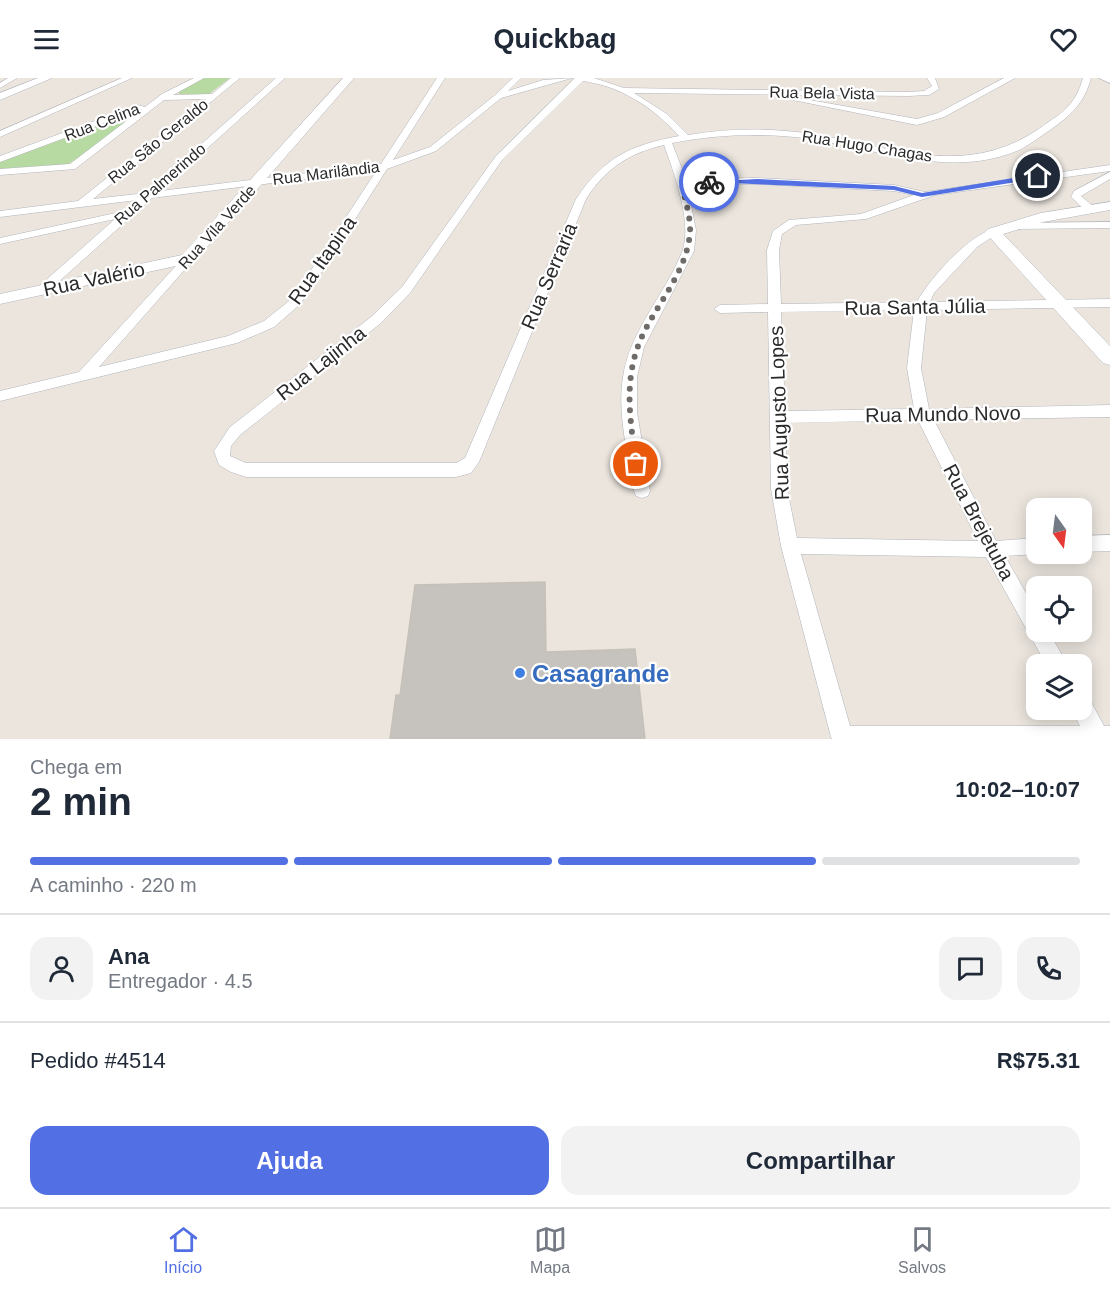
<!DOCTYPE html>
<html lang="pt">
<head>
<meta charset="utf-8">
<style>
	body { margin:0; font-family:Arial,sans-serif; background:#f2f2f3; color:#1f2937; height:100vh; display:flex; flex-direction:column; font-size:22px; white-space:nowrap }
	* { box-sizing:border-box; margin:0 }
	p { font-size:20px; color:#747a83 }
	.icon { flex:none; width:33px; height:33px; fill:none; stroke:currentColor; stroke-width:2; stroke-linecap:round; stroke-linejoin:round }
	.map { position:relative; height:661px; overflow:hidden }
	.sheet { display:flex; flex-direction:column; background:#fff; flex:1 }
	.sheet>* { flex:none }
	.needle { width:39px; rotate:166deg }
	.fabs { position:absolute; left:1026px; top:420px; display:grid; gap:12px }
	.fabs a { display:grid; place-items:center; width:66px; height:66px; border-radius:12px; background:#fff; box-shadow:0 3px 15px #0003; font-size:30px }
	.pin { position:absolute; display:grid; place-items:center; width:51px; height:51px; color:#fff; margin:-26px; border:3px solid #fff; border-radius:50%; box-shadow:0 2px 6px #0007 }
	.courier { position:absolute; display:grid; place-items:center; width:60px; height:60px; margin:-30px; border:4px solid #5270e3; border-radius:50%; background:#fff; color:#222; box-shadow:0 2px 8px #0007 }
	.headline em { font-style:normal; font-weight:800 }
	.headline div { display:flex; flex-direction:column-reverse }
	.headline { display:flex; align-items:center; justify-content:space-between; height:102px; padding:0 30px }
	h1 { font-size:39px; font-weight:800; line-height:45px }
	.bar { display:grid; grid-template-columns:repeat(4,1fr); gap:9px 6px; align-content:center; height:72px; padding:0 30px }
	.bar i { height:8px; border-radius:4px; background:#e0e1e3 }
	.bar .current { background:#5270e3 }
	.bar p { grid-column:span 4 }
	.line { display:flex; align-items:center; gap:15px; padding:0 30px; border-top:2px solid #e0e1e3 }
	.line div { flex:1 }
	.round { display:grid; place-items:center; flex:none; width:63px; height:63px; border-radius:18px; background:#f2f2f3 }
	.cta { display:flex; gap:12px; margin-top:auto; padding:12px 30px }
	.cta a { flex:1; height:69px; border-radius:18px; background:#5270e3; color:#fff; font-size:24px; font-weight:800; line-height:69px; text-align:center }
	.cta a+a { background:#f2f2f3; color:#1f2937 }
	header { display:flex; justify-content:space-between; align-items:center; height:78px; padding:0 30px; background:#fff; font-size:27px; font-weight:800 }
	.tabs { display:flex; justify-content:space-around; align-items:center; height:84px; border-top:2px solid #e0e1e3; background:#fff; font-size:16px; color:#747a83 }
	.tabs a { display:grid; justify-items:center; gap:3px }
	.tabs .current { color:#5270e3 }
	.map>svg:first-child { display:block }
	.green { fill:#b6daa1 }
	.building { fill:#c6c2bd; stroke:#c6c1b8; stroke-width:1.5 }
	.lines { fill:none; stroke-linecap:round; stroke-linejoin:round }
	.street-casing { stroke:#b2b4bc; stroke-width:1 }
	.secondary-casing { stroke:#b2b4bc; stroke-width:1 }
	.street { fill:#fff; fill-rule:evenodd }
	.secondary { fill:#fff; fill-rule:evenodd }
	.route { fill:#5270e3 }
	.done { stroke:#6e6b69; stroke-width:6; stroke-dasharray:0 10.8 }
	.shop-dot { fill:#3f7fe0; stroke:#fff; stroke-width:2 }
	.labels { text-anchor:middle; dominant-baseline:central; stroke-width:4.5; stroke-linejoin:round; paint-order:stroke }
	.far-street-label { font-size:16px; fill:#2a2a2a; stroke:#fff }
	.street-label { font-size:20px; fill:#2a2a2a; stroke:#fff }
	.near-shop-label { font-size:24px; font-weight:bold; fill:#366cbe; stroke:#fff; text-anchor:start }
</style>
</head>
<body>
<header><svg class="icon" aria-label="menu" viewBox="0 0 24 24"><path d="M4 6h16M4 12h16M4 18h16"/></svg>Quickbag<svg class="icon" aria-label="heart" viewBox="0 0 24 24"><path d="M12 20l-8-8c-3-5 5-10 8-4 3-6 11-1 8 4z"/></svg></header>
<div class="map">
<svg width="1110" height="661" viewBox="0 0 1110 661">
	<rect width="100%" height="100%" fill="#ebe5de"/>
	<g class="green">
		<polygon points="202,0 230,0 209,16 179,16 179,13"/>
		<polygon points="140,33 88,74 68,86 0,91 0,84"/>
	</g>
	<polygon class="building" points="545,504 546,574 635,571 645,661 390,661 396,617 400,617 415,507"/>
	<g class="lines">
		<g class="street-casing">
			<g id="street">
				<polygon points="8,0 17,0 0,10 0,5"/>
				<polygon points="122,0 132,0 0,59 0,53"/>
				<polygon points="194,0 204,0 173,17 212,16 231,0 240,0 93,121 146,115 276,0 285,0 160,113 381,86 437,0 445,0 393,82 430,69 494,18 513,0 521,0 508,13 543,2 572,0 501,20 436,73 387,91 307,217 297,229 274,249 237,265 0,323 0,313 79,294 184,179 192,179 194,181 99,289 228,258 264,243 289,223 298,212 377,92 152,120 45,216 37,216 35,213 37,210 115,141 0,166 0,160 125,133 137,122 0,139 0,133 78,123 206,21 164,22 75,91 0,97 0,91 70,86 142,31 0,84 0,78 138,27 145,29 162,16"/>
				<path d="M575,0H594L624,10L908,14L924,13L932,8L927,0H935L939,11L929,17L908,18L634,15L667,36L688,57C724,51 761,50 797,54C883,64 961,105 1040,50C1063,34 1075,28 1083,0H1091C1084,26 1071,37 1050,52C1040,58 1030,67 1019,72C947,103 868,67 795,59C754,55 713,57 672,65L686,101L757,100L894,107L925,114L1110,87V93L935,117L866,141L796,147L782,156L779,172L781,226L917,224C929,201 968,158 993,151L999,154L997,156L977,169L934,215L930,224L1110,221V229L927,232L921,290L929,331L1110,327V339L934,342L996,463L1036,460L1038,476L1005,478L1036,533V554H1049L1067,586H1046L986,479L801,476L850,648H1080L1072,632H1082V619L1090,622L1104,648H1110V661H832L831,659L781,468L771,411L768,234L720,235L714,231L720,227L768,226L767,172L773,153L789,142L861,136L914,117L894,113L757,106L687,107L696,152L694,173L644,269L637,299V334L650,413L648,418L642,420L636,418L634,413C628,376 617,336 623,299C630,252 665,217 682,174C693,145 674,95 664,67C629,75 605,91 586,121L479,384L471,395L456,399H246L231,394L219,387L214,373L230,349L371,239L402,209L496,78ZM583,3C621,8 654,30 679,58C631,67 604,79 576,121L465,380L456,385H246L230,378L231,368L240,357L381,245L410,215L502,82ZM914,232L907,290L914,331L785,333L781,234ZM918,342L978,463L797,460L787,411L785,345Z"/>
				<polygon points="1004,0 1015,0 944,39 917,47 783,20 787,18 917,41 938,35"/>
				<polygon points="1099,0 1110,0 1110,5"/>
				<polygon points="1110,94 1110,101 1081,118 1094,129 1094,133 1086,133 1071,119 1074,113"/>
				<polygon points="1110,144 1110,150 1011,151 1006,148 1011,145"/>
				<polygon points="1110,457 1110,473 1082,474 1082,458"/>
			</g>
		</g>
		<g class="secondary-casing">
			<g id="secondary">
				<polygon points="38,0 52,0 0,22 0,15"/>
				<polygon points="343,0 354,0 194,184 0,226 0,216 182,177"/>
				<polygon points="1110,124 1110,132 1043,144 1003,156 1110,268 1110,287 1103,285 985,154 988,151 1041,135"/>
			</g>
		</g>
		<use href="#street" class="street"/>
		<use href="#secondary" class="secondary"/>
	</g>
	<polygon class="route" points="1038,96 1041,100 922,119 894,112 706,104 757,101 894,108 922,115"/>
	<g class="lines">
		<path class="done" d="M636,386C631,346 624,310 637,271C650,232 687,198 690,154C691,138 684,121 682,104H709"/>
	</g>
	<circle class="shop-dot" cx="520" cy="595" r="6"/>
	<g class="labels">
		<g class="far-street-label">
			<text transform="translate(822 15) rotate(1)">Rua Bela Vista</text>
			<text transform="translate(102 44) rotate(-21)">Rua Celina</text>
			<text transform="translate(158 63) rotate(-39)">Rua São Geraldo</text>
			<text transform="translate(867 68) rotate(9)">Rua Hugo Chagas</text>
			<text transform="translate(326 95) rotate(-7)">Rua Marilândia</text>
			<text transform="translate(160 106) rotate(-41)">Rua Palmerindo</text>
			<text transform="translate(217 149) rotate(-48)">Rua Vila Verde</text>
		</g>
		<g class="street-label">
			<text transform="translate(322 182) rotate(-55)">Rua Itapina</text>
			<text transform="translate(549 198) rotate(-67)">Rua Serraria</text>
			<text transform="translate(94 201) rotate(-12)">Rua Valério</text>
			<text transform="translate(915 229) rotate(-1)">Rua Santa Júlia</text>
			<text transform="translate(321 285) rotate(-38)">Rua Lajinha</text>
			<text transform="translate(779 335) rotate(-92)">Rua Augusto Lopes</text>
			<text transform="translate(943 336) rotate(-1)">Rua Mundo Novo</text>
			<text transform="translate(979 444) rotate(62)">Rua Brejetuba</text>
		</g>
		<g class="near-shop-label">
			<text x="532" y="595">Casagrande</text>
		</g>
	</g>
</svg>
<div class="fabs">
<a><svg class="needle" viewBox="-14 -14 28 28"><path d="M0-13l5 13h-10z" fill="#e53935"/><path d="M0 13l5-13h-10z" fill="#747a83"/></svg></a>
<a><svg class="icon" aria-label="locate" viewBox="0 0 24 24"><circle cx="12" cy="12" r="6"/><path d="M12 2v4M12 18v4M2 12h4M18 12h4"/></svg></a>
<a><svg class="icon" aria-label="layers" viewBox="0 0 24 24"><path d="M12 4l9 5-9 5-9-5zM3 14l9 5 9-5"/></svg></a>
</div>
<div class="pin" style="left:636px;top:386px;background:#ea580c"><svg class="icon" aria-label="bag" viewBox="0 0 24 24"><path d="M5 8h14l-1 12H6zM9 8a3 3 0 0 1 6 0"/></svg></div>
<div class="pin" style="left:1038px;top:98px;background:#1f2937"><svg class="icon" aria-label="home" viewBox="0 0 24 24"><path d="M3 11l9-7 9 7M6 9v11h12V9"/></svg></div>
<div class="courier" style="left:709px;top:104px"><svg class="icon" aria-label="bike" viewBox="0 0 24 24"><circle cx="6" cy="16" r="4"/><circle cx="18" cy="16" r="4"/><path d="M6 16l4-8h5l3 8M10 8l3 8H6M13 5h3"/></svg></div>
</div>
<section class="sheet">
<div class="headline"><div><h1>2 min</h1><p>Chega em</p></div><em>10:02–10:07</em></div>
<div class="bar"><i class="current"></i><i class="current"></i><i class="current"></i><i></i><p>A caminho · 220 m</p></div>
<div class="line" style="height:108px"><a class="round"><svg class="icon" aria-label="person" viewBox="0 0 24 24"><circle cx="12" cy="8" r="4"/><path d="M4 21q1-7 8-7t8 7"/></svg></a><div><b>Ana</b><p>Entregador · 4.5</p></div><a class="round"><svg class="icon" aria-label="chat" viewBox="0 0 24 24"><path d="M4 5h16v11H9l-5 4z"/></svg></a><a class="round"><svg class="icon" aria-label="phone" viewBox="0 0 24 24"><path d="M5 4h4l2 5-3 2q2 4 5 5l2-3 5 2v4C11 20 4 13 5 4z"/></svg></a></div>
<div class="line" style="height:78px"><div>Pedido #4514</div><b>R$75.31</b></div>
<div class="cta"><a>Ajuda</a><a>Compartilhar</a></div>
</section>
<nav class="tabs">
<a class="current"><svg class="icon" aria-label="home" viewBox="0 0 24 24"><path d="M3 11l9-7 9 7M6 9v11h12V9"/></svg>Início</a>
<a><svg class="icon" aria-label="map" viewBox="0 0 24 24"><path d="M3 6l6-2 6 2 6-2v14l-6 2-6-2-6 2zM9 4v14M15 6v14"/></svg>Mapa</a>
<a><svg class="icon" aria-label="saved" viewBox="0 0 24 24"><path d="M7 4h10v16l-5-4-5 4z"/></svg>Salvos</a>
</nav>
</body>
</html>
